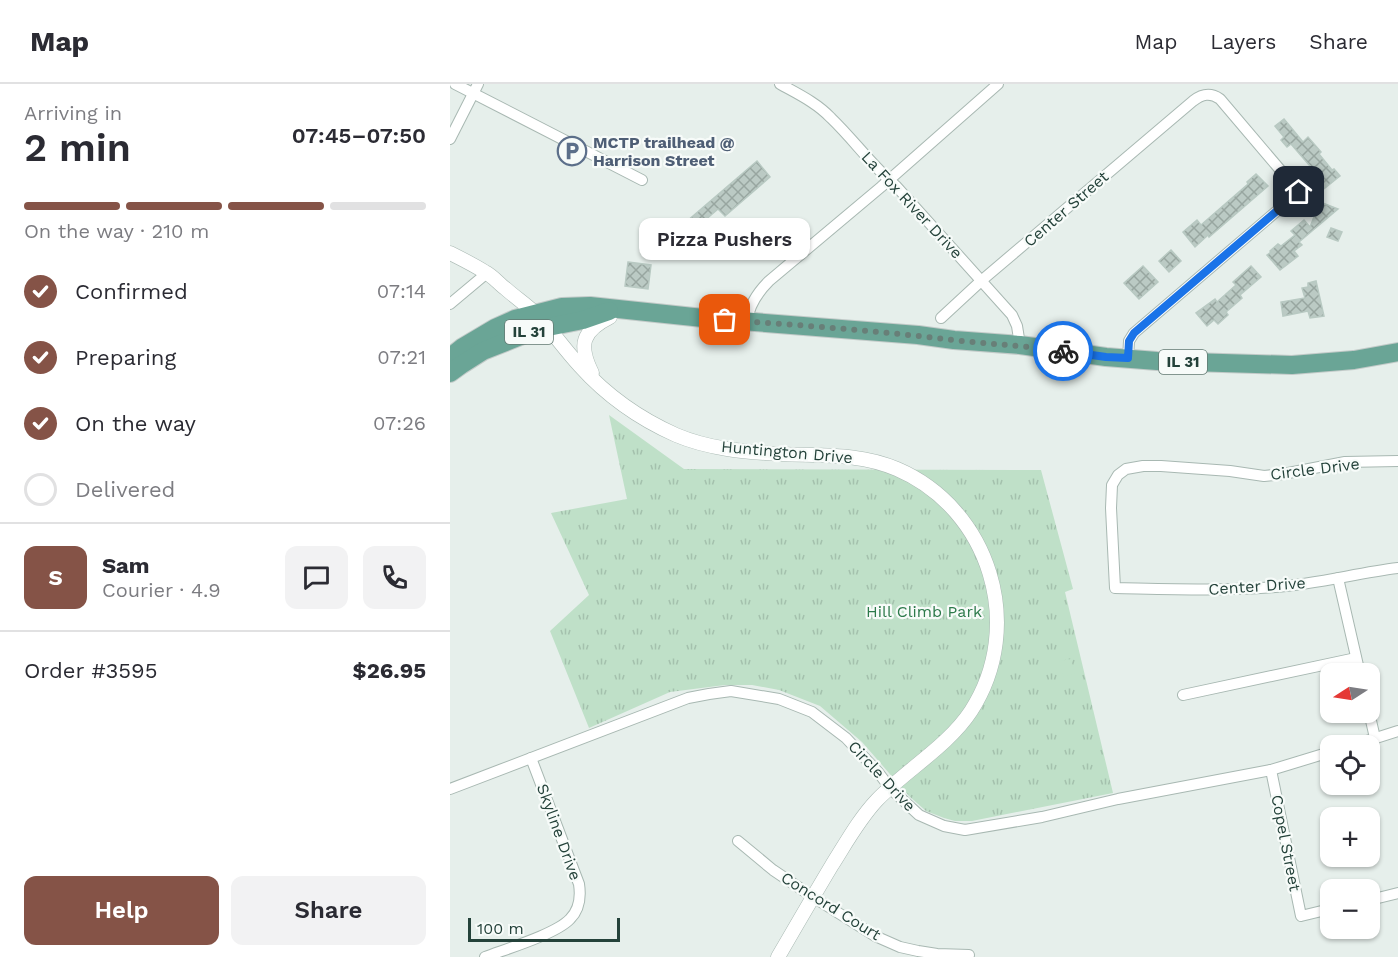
<!DOCTYPE html>
<html lang="en">
<head>
<meta charset="utf-8">
<style>
	body { margin:0; font-family:"Work Sans",sans-serif; background:#f2f2f3; color:#2b2b33; height:100vh; display:flex; flex-direction:column; font-size:22px; white-space:nowrap }
	* { box-sizing:border-box; margin:0 }
	p { font-size:20px; color:#7c7c81 }
	.icon { flex:none; width:33px; height:33px; fill:none; stroke:currentColor; stroke-width:2; stroke-linecap:round; stroke-linejoin:round }
	.map { position:relative; flex:1; overflow:hidden }
	.drawer { display:flex; flex-direction:column; background:#fff; width:450px }
	.drawer>* { flex:none }
	.needle { width:39px; rotate:258deg }
	.tools { position:absolute; left:870px; top:579px; display:grid; gap:12px }
	.tools a { display:grid; place-items:center; width:60px; height:60px; border-radius:12px; background:#fff; box-shadow:0 2px 4px #0004; font-size:30px }
	.scale { position:absolute; left:18px; bottom:15px; width:152px; box-sizing:border-box; padding-left:6px; border:3px solid #24423a; border-top:0; font-size:16px; line-height:21px; white-space:nowrap; color:#24423a; -webkit-text-stroke:4px #f7fbf9; paint-order:stroke }
	.pin { position:absolute; display:grid; place-items:center; width:51px; height:51px; color:#fff; margin:-26px; border-radius:12px; box-shadow:0 3px 9px #0006 }
	.courier { position:absolute; display:grid; place-items:center; width:60px; height:60px; margin:-30px; border:4px solid #1a73e8; border-radius:50%; background:#fff; color:#222; box-shadow:0 2px 8px #0007 }
	.bubble { position:absolute; height:42px; border-radius:12px; background:#fff; box-shadow:0 2px 4px #0004; font-size:20px; font-weight:600; line-height:42px; text-align:center }
	.summary em { font-style:normal; font-weight:600 }
	.summary div { display:flex; flex-direction:column-reverse }
	.summary { display:flex; align-items:center; justify-content:space-between; height:102px; padding:0 24px }
	h1 { font-size:39px; font-weight:600; line-height:45px }
	.bar { display:grid; grid-template-columns:repeat(4,1fr); gap:9px 6px; align-content:center; height:72px; padding:0 24px }
	.bar i { height:8px; border-radius:4px; background:#e1e1e2 }
	.bar .selected { background:#855347 }
	.bar p { grid-column:span 4 }
	.line { display:flex; align-items:center; gap:15px; padding:0 24px; border-top:2px solid #e1e1e2 }
	.line div { flex:1 }
	.round { display:grid; place-items:center; flex:none; width:63px; height:63px; border-radius:12px; background:#f2f2f3 }
	ol { padding:0 24px; list-style:none }
	li { display:flex; align-items:center; gap:18px; height:66px }
	li p { margin-inline-start:auto }
	li .icon { padding:6px; border-radius:50%; background:#855347; color:#fff; stroke-width:4 }
	li:last-child { color:#7c7c81 }
	li i { width:33px; height:33px; border:3px solid #e1e1e2; border-radius:50% }
	.primary-button { display:flex; gap:12px; margin-top:auto; padding:12px 24px }
	.primary-button a { flex:1; height:69px; border-radius:12px; background:#855347; color:#fff; font-size:24px; font-weight:600; line-height:69px; text-align:center }
	.primary-button a+a { background:#f2f2f3; color:#2b2b33 }
	header { display:flex; align-items:center; gap:36px; box-sizing:border-box; height:84px; padding:0 30px; background:#fff; border-bottom:2px solid #e1e1e2 }
	header strong { font-size:28px }
	nav { display:flex; gap:33px; margin-inline-start:auto; font-size:21px }
	main { display:flex; flex:1; min-height:0 }
	.map>svg:first-child { display:block }
	.grass { fill:url(#grass-tufts) }
	.garden { fill:#bfe0c8 }
	.building { fill:url(#building-cross-hatch); stroke:#b8c9c2; stroke-width:1.5 }
	.lines { fill:none; stroke-linecap:round; stroke-linejoin:round }
	.minor-casing { stroke:#a8b8b2; stroke-width:12 }
	.tertiary-casing { stroke:#a8b8b2; stroke-width:15 }
	.primary-casing { stroke:#c2cac8; stroke-width:20 }
	.minor { stroke:#fff; stroke-width:10 }
	.tertiary { stroke:#fff; stroke-width:14 }
	.primary { stroke:#6aa596; stroke-width:18 }
	.done { stroke:#687f78; stroke-width:6; stroke-dasharray:0 10.8 }
	.route { stroke:#1a73e8; stroke-width:8 }
	.labels { text-anchor:middle; dominant-baseline:central; stroke-width:4.5; stroke-linejoin:round; paint-order:stroke }
	.shield { fill:#f7fbf9; stroke:#637a73; stroke-width:1.5 }
	.shield-label { font-size:15px; font-weight:bold; fill:#24423a }
	.service-label { font-size:16px; font-weight:bold; fill:#4e5e75; stroke:#f7fbf9; text-anchor:start }
	.street-label { font-size:16px; fill:#24423a; stroke:#f7fbf9 }
	.park-label { font-size:16px; fill:#2d7a4b; stroke:#f7fbf9 }
</style>
</head>
<body>
<header>
<strong>Map</strong>
<nav><a>Map</a><a>Layers</a><a>Share</a></nav>
</header>
<main>
<section class="drawer">
<div class="summary"><div><h1>2 min</h1><p>Arriving in</p></div><em>07:45–07:50</em></div>
<div class="bar"><i class="selected"></i><i class="selected"></i><i class="selected"></i><i></i><p>On the way · 210 m</p></div>
<ol>
<li><svg class="icon" aria-label="check" viewBox="0 0 24 24"><path d="M5 12l5 5 9-10"/></svg>Confirmed<p>07:14</p></li>
<li><svg class="icon" aria-label="check" viewBox="0 0 24 24"><path d="M5 12l5 5 9-10"/></svg>Preparing<p>07:21</p></li>
<li><svg class="icon" aria-label="check" viewBox="0 0 24 24"><path d="M5 12l5 5 9-10"/></svg>On the way<p>07:26</p></li>
<li><i></i>Delivered</li>
</ol>
<div class="line" style="height:108px"><b class="round" style="background:#855347;color:#fff">S</b><div><b>Sam</b><p>Courier · 4.9</p></div><a class="round"><svg class="icon" aria-label="chat" viewBox="0 0 24 24"><path d="M4 5h16v11H9l-5 4z"/></svg></a><a class="round"><svg class="icon" aria-label="phone" viewBox="0 0 24 24"><path d="M5 4h4l2 5-3 2q2 4 5 5l2-3 5 2v4C11 20 4 13 5 4z"/></svg></a></div>
<div class="line" style="height:78px"><div>Order #3595</div><b>$26.95</b></div>
<div class="primary-button"><a>Help</a><a>Share</a></div>
</section>
<div class="map">
<svg width="948" height="873" viewBox="0 0 948 873">
	<defs>
		<pattern id="grass-tufts" width="24" height="20" patternUnits="userSpaceOnUse" patternTransform="scale(1.5)"><rect width="24" height="20" fill="#bfe0c8"/><path d="M3 7l-1-3M5 7V3M7 7l1-3M15 17l-1-3M17 17v-4M19 17l1-3" fill="none" stroke="#a4c1ad"/></pattern>
		<pattern id="building-cross-hatch" width="8" height="8" patternUnits="userSpaceOnUse" patternTransform="scale(1.5)"><rect width="8" height="8" fill="#bbcac4"/><path d="M0 0l8 8M0 8l8-8" fill="none" stroke="#98a6a0"/></pattern>
	</defs>
	<rect width="100%" height="100%" fill="#e6efeb"/>
	<polygon class="grass" points="159,331 234,385 591,386 623,505 615,508 663,709 522,737 505,737 494,734 476,727 459,712 412,658 370,622 329,606 302,601 275,601 220,608 139,644 100,547 139,511 101,429 177,415"/>
	<polygon class="garden" points="621,575 625,590 613,593 609,577"/>
	<g class="building">
		<polygon points="834,35 853,58 858,53 871,68 869,70 882,86 884,85 890,92 870,108 860,96 861,95 854,87 860,82 841,60 837,63 831,56 834,53 825,42"/>
		<polygon points="307,77 320,93 275,132 268,125 216,170 208,162"/>
		<polygon points="806,90 818,102 759,153 758,151 745,163 733,148 747,136 751,141 798,100 797,98"/>
		<polygon points="870,118 888,125 849,158 852,161 844,167 848,172 830,186 817,171 821,168 820,167 828,160 831,162 845,151 841,147 854,136 860,143"/>
		<polygon points="881,144 892,148 888,157 877,153"/>
		<polygon points="721,166 731,177 719,188 709,177"/>
		<polygon points="178,178 201,181 198,205 175,202"/>
		<polygon points="693,182 708,198 689,215 674,199"/>
		<polygon points="801,182 811,193 790,211 792,214 776,228 778,231 768,240 764,236 757,242 746,229 765,215 767,218 786,201 783,198"/>
		<polygon points="866,197 874,232 860,234 858,227 833,232 831,218 855,214 852,204 858,203 858,199"/>
	</g>
	<g class="lines">
		<g class="minor-casing">
			<g id="minor">
				<polyline points="5,0 192,96"/>
				<path d="M330,0C348,10 367,19 381,34C404,56 422,82 446,102L562,231L567,242L570,261"/>
				<polyline points="0,55 28,0"/>
				<polyline points="0,220 37,189"/>
				<path d="M491,234L531,197L743,17C752,10 760,8 770,15L849,108L684,249L679,257L678,275"/>
				<path d="M297,237C299,221 308,208 319,197L431,103L548,0"/>
				<path d="M948,377L895,378L833,390L814,392L780,387L711,382H693L676,385L668,391L662,401L661,424L665,504C718,505 772,507 825,503C867,500 907,489 948,484"/>
				<polyline points="888,494 910,590"/>
				<polyline points="733,611 906,574"/>
				<polyline points="919,628 925,654"/>
				<polyline points="901,662 948,647"/>
				<polyline points="821,686 851,832 880,825"/>
				<polyline points="0,705 238,614 259,610 281,607 329,615 362,628 396,654 428,688 440,704 469,731 494,742 515,746 592,733 668,715 821,686 880,668"/>
				<polyline points="288,757 323,786 363,813 425,852 450,863 468,867 487,870 519,871"/>
				<polyline points="920,816 948,809"/>
				<path d="M35,873C56,865 106,850 120,835C130,825 131,813 129,800L81,674"/>
			</g>
		</g>
		<g class="tertiary-casing">
			<g id="tertiary">
				<path d="M0,169C12,175 24,181 35,188C43,192 49,200 56,205C66,214 77,221 87,231C102,247 115,266 130,282C157,312 190,335 226,351C259,365 295,368 331,370C371,372 410,369 447,385C540,425 576,542 521,627C498,662 456,686 427,716C409,735 396,759 382,781C364,811 346,842 328,873"/>
				<path d="M142,289C128,261 132,247 160,233"/>
			</g>
		</g>
		<g class="primary-casing">
			<g id="primary">
				<polyline points="0,273 13,263 45,244 65,235 112,223 140,222 253,234 468,251 504,256 570,261 656,273 707,277 842,281 904,276 948,268"/>
				<polyline points="0,289 11,281 33,267 88,245 133,236 159,227"/>
			</g>
		</g>
		<use href="#minor" class="minor"/>
		<use href="#tertiary" class="tertiary"/>
		<use href="#primary" class="primary"/>
	</g>
	<g class="lines">
		<path class="done" d="M275,236C351,241 428,247 503,256C540,260 576,262 613,267"/>
		<polyline class="route" points="613,267 656,273 678,274 679,257 684,249 849,108"/>
	</g>
	<defs>
		<g id="parking-ring" transform="scale(1.5)"><circle r="9.5" fill="#f7fbf9" stroke="#5c6f8a" stroke-width="1.5"/><path d="M-3.5-5.5H1a3.5 3.5 0 0 1 0 7H-1V5.5H-3.5ZM-1-3.4V-.6H.8a1.4 1.4 0 0 0 0-2.8Z" fill="#5c6f8a"/></g>
	</defs>
	<g fill-rule="evenodd">
		<use href="#parking-ring" x="122" y="67"/>
	</g>
	<g class="labels">
		<g class="shield">
			<rect x="55" y="236" width="48" height="24" rx="4.5"/>
			<rect x="709" y="266" width="48" height="24" rx="4.5"/>
		</g>
		<g class="shield-label">
			<text x="79" y="248">IL 31</text>
			<text x="733" y="278">IL 31</text>
		</g>
		<g class="service-label">
			<text x="143" y="58">MCTP trailhead @<tspan x="143" dy="18">Harrison Street</tspan></text>
		</g>
		<g class="street-label">
			<text transform="translate(462 121) rotate(47)">La Fox River Drive</text>
			<text transform="translate(616 125) rotate(-41)">Center Street</text>
			<text transform="translate(337 368) rotate(5)">Huntington Drive</text>
			<text transform="translate(865 385) rotate(-7)">Circle Drive</text>
			<text transform="translate(807 502) rotate(-4)">Center Drive</text>
			<text transform="translate(432 692) rotate(47)">Circle Drive</text>
			<text transform="translate(109 748) rotate(70)">Skyline Drive</text>
			<text transform="translate(836 759) rotate(79)">Copel Street</text>
			<text transform="translate(381 822) rotate(32)">Concord Court</text>
		</g>
		<g class="park-label">
			<text x="474" y="527">Hill Climb Park</text>
		</g>
	</g>
</svg>
<div class="tools">
<a><svg class="needle" viewBox="-14 -14 28 28"><path d="M0-13l5 13h-10z" fill="#e53935"/><path d="M0 13l5-13h-10z" fill="#7c7c81"/></svg></a>
<a><svg class="icon" aria-label="locate" viewBox="0 0 24 24"><circle cx="12" cy="12" r="6"/><path d="M12 2v4M12 18v4M2 12h4M18 12h4"/></svg></a>
<a>+</a>
<a>−</a>
</div>
<div class="scale">100 m</div>
<div class="pin" style="left:275px;top:236px;background:#ea580c"><svg class="icon" aria-label="bag" viewBox="0 0 24 24"><path d="M5 8h14l-1 12H6zM9 8a3 3 0 0 1 6 0"/></svg></div>
<div class="pin" style="left:849px;top:108px;background:#1f2937"><svg class="icon" aria-label="home" viewBox="0 0 24 24"><path d="M3 11l9-7 9 7M6 9v11h12V9"/></svg></div>
<div class="courier" style="left:613px;top:267px"><svg class="icon" aria-label="bike" viewBox="0 0 24 24"><circle cx="6" cy="16" r="4"/><circle cx="18" cy="16" r="4"/><path d="M6 16l4-8h5l3 8M10 8l3 8H6M13 5h3"/></svg></div>
<div class="bubble" style="left:189px;top:134px;width:171px">Pizza Pushers</div>
</div>
</main>
</body>
</html>
